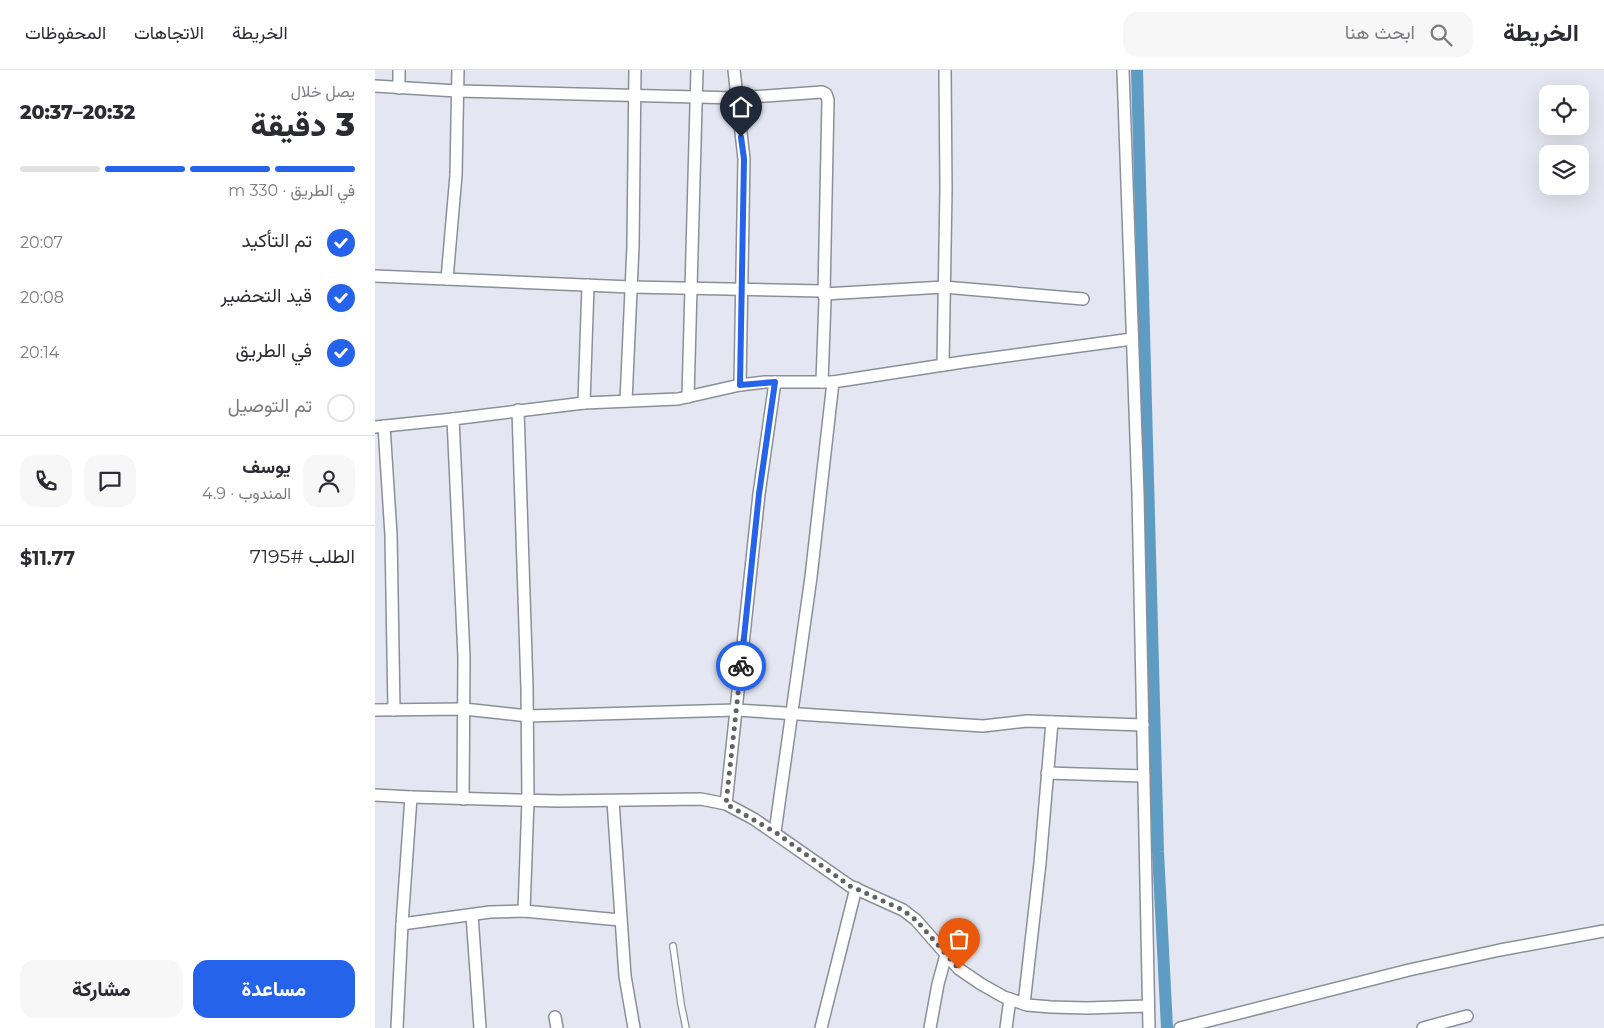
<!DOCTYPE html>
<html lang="ar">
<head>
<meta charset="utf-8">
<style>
	body { margin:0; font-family:Montserrat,Vazirmatn,sans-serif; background:#f7f7f7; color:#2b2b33; direction:rtl; height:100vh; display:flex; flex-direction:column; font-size:19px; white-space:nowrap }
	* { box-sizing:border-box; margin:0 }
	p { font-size:16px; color:#7c7c81 }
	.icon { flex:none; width:28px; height:28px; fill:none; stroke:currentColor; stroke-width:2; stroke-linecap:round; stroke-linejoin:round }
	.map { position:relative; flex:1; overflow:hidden; direction:ltr }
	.drawer { display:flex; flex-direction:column; background:#fff; width:375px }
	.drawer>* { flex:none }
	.tools { position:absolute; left:1164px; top:15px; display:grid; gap:10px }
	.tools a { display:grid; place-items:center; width:50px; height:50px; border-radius:10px; background:#fff; box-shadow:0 5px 20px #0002; font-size:25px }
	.pin { position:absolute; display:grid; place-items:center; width:42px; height:42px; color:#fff; margin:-51px -21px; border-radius:50% 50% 50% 0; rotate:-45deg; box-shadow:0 0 5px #0007 }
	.pin .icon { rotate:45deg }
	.courier { position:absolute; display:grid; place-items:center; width:50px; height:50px; margin:-25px; border:4px solid #2563eb; border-radius:50%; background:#fff; color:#222; box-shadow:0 1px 6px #0007 }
	.summary em { font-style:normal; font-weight:800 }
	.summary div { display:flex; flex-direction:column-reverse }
	.summary { display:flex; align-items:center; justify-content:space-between; height:85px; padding:0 20px }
	h1 { font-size:32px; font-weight:800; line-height:38px }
	.bar { display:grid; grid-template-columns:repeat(4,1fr); gap:8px 5px; align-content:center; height:60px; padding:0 20px }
	.bar i { height:6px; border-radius:4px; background:#e1e1e2 }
	.bar .selected { background:#2563eb }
	.bar p { grid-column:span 4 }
	.line { display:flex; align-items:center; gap:12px; padding:0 20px; border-top:1px solid #e1e1e2 }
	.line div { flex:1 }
	.round { display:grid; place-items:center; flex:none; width:52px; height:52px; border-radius:15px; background:#f7f7f7 }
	ol { padding:0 20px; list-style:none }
	li { display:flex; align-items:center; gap:15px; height:55px }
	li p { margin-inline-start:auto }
	li .icon { padding:5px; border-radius:50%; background:#2563eb; color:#fff; stroke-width:4 }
	li:last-child { color:#7c7c81 }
	li i { width:28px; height:28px; border:2px solid #e1e1e2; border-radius:50% }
	.button { display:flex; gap:10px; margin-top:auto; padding:10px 20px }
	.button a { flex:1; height:58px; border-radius:15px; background:#2563eb; color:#fff; font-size:20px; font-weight:800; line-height:58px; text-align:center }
	.button a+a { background:#f7f7f7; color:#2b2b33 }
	header { display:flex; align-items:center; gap:30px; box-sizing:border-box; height:70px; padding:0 25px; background:#fff; border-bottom:1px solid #e1e1e2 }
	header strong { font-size:24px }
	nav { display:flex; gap:28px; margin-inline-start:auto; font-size:18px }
	.search { width:350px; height:45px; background:#f7f7f7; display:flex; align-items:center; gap:12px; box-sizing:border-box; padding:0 18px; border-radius:15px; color:#7c7c81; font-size:19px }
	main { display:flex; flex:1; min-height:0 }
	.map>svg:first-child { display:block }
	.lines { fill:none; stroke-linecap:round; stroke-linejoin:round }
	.canal { stroke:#5e9cc3; stroke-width:12 }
	.service-casing { stroke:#8c8f99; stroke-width:8 }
	.minor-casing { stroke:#8c8f99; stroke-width:14 }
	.service { stroke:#fff; stroke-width:5.5 }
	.minor { stroke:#fff; stroke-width:11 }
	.done { stroke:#616268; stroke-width:5; stroke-dasharray:0 9 }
	.route { stroke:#2563eb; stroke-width:6 }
</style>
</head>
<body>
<header>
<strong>الخريطة</strong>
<div class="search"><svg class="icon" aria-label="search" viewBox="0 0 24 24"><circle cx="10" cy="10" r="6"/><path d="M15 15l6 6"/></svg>ابحث هنا</div>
<nav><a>الخريطة</a><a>الاتجاهات</a><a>المحفوظات</a></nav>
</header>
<main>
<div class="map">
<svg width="1229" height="958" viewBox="0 0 1229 958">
	<rect width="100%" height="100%" fill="#e4e7f1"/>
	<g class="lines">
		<polyline class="canal" points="762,0 783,782 792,958"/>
		<g class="service-casing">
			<polyline id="service" points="298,876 306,934 311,958"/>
		</g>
		<g class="minor-casing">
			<g id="minor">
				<polyline points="359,0 369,89 365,315"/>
				<polyline points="748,0 763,424 774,958"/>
				<polyline points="0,16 82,21 361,28 447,22 451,24 453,30 449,224 569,217 708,229"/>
				<polyline points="24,18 24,0"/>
				<polyline points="0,206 256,217 446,221 449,224 450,230 447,312"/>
				<polyline points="72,209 81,105 83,0"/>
				<polyline points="568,295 571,120 570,0"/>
				<polyline points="313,327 322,0"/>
				<polyline points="251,331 258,176 260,0"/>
				<polyline points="209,333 213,215"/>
				<polyline points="143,340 152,618 153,730 149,841"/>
				<polyline points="9,356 16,465 19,640"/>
				<polyline points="0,357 78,349"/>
				<polyline points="0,640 89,639 153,646 362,640 608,656 652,651 768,655"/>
				<polyline points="672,703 769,706"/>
				<polyline points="0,725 36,727 27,854 22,958"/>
				<polyline points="36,727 183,731 326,729 351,734 379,749 475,816 528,840 541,850 584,899 606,914 629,927 652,935 676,937 712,938 773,936"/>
				<polyline points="88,729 89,587 78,349 209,333 303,329 365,315 390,312 458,312 588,292 757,269"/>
				<polyline points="238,731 250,906 259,958"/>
				<polyline points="351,734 384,424 400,312"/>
				<polyline points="400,762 436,507 458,312"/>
				<polyline points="97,845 105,958"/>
				<polyline points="27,854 115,842 149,841 245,850"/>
				<polyline points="649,934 665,793 677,652"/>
				<polyline points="180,947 182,958"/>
				<polyline points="446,958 481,818"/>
				<polyline points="555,958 563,914 571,885"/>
				<polyline points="631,958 635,929"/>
				<polyline points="805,958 1034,900 1125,880 1229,861"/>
				<polyline points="1048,958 1092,946"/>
			</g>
		</g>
		<use href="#service" class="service"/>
		<use href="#minor" class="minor"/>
	</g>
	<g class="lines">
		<polyline class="done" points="366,596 351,734 400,762 475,816 528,840 541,850 584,899"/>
		<polyline class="route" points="366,67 369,89 365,315 400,312 384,424 366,596"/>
	</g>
</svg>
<div class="tools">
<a><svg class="icon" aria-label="locate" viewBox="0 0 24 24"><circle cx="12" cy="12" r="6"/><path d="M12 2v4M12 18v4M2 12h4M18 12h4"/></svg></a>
<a><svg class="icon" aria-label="layers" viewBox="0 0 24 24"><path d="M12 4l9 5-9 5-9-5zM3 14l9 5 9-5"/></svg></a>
</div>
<div class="pin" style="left:584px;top:899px;background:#ea580c"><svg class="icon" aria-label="bag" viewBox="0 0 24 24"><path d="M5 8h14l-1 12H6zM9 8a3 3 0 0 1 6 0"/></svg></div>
<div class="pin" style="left:366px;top:67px;background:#1f2937"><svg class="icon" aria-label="home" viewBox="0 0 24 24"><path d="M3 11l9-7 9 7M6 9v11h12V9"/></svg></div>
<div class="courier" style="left:366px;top:596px"><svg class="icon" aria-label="bike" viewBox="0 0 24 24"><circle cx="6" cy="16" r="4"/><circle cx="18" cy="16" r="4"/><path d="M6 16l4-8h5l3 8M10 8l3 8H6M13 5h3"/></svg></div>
</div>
<section class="drawer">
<div class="summary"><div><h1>3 دقيقة</h1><p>يصل خلال</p></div><em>20:32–20:37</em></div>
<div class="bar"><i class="selected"></i><i class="selected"></i><i class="selected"></i><i></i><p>في الطريق · 330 m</p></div>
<ol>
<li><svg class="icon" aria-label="check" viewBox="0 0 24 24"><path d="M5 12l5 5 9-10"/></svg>تم التأكيد<p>20:07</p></li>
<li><svg class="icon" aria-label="check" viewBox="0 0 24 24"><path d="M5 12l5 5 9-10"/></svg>قيد التحضير<p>20:08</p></li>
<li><svg class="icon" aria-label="check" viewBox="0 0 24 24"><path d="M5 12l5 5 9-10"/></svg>في الطريق<p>20:14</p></li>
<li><i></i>تم التوصيل</li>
</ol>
<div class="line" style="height:90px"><a class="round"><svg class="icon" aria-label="person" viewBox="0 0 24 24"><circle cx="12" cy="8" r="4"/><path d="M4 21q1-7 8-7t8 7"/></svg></a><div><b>يوسف</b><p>المندوب · 4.9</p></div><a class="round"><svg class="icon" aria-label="chat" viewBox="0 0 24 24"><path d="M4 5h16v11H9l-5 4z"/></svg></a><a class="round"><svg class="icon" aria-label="phone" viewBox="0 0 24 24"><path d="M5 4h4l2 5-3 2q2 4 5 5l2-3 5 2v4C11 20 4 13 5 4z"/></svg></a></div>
<div class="line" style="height:65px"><div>الطلب #7195</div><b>$11.77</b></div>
<div class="button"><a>مساعدة</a><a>مشاركة</a></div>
</section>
</main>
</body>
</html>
